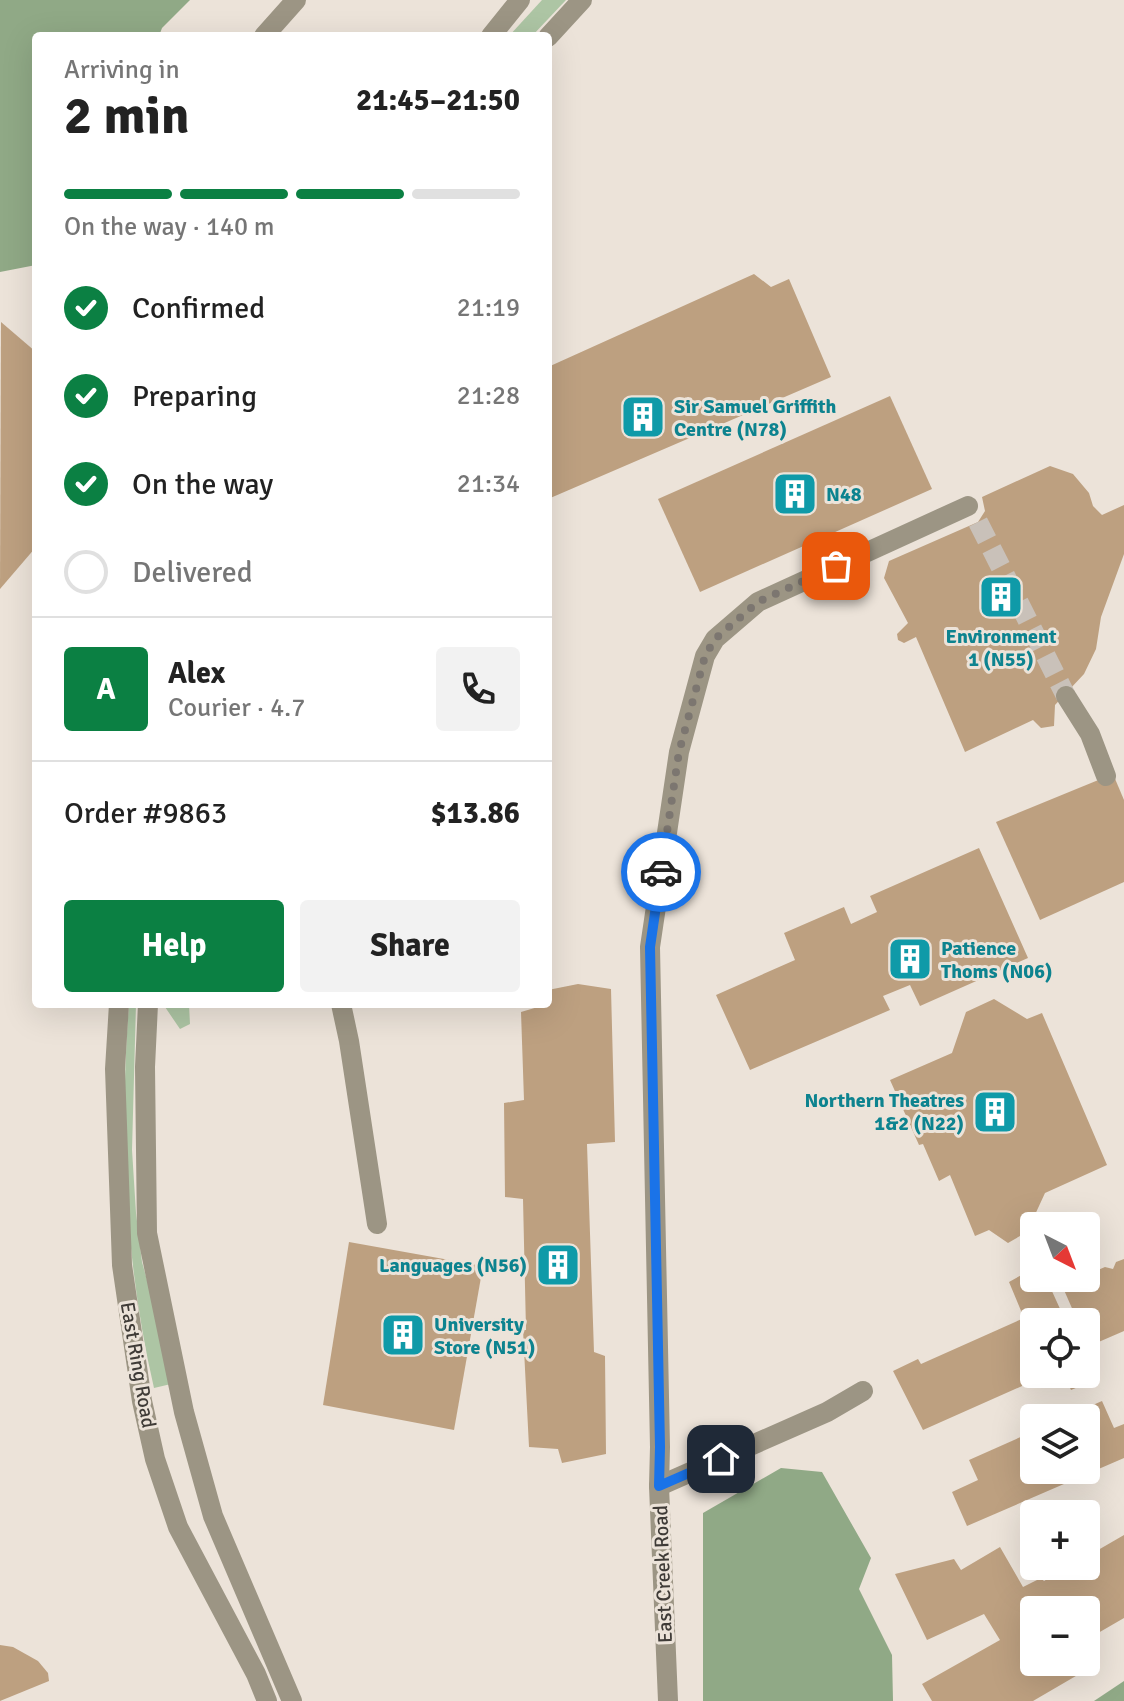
<!DOCTYPE html>
<html lang="en">
<head>
<meta charset="utf-8">
<style>
	body { margin:0; font-family:Signika,sans-serif; background:#f2f2f2; color:#222; height:100vh; display:flex; flex-direction:column; font-size:30px; white-space:nowrap }
	* { box-sizing:border-box; margin:0 }
	p { font-size:26px; color:#767676 }
	.icon { flex:none; width:44px; height:44px; fill:none; stroke:currentColor; stroke-width:2; stroke-linecap:round; stroke-linejoin:round }
	.map { position:relative; flex:1; overflow:hidden }
	.panel { position:absolute; left:32px; top:32px; width:520px; height:976px; display:flex; flex-direction:column; background:#fff; border-radius:8px; box-shadow:0 8px 32px #0002 }
	.panel>* { flex:none }
	.needle { width:52px; rotate:138deg }
	.tools { position:absolute; left:1020px; top:1212px; display:grid; gap:16px }
	.tools a { display:grid; place-items:center; width:80px; height:80px; border-radius:8px; background:#fff; box-shadow:0 8px 32px #0002; font-size:40px }
	.pin { position:absolute; display:grid; place-items:center; width:68px; height:68px; color:#fff; margin:-34px; border-radius:16px; box-shadow:0 4px 12px #0006 }
	.courier { position:absolute; display:grid; place-items:center; width:80px; height:80px; margin:-40px; border:6px solid #1a73e8; border-radius:50%; background:#fff; color:#222; box-shadow:0 2px 10px #0007 }
	.head em { font-style:normal; font-weight:800 }
	.head div { display:flex; flex-direction:column-reverse }
	.head { display:flex; align-items:center; justify-content:space-between; height:136px; padding:0 32px }
	h1 { font-size:52px; font-weight:800; line-height:60px }
	.bar { display:grid; grid-template-columns:repeat(4,1fr); gap:12px 8px; align-content:center; height:96px; padding:0 32px }
	.bar i { height:10px; border-radius:6px; background:#e0e0e0 }
	.bar .on { background:#0b8043 }
	.bar p { grid-column:span 4 }
	.line { display:flex; align-items:center; gap:20px; padding:0 32px; border-top:2px solid #e0e0e0 }
	.line div { flex:1 }
	.round { display:grid; place-items:center; flex:none; width:84px; height:84px; border-radius:8px; background:#f2f2f2 }
	ol { padding:0 32px; list-style:none }
	li { display:flex; align-items:center; gap:24px; height:88px }
	li p { margin-inline-start:auto }
	li .icon { padding:8px; border-radius:50%; background:#0b8043; color:#fff; stroke-width:4 }
	li:last-child { color:#767676 }
	li i { width:44px; height:44px; border:4px solid #e0e0e0; border-radius:50% }
	.cta { display:flex; gap:16px; margin-top:auto; padding:16px 32px }
	.cta a { flex:1; height:92px; border-radius:8px; background:#0b8043; color:#fff; font-size:32px; font-weight:800; line-height:92px; text-align:center }
	.cta a+a { background:#f2f2f2; color:#222 }
	.map>svg:first-child { display:block }
	.green { fill:#adc5a4 }
	.forest { fill:#90a986 }
	.building { fill:#bda080 }
	.lines { fill:none; stroke-linecap:round; stroke-linejoin:round }
	.minor-tunnel { stroke:#c9c1b9; stroke-width:20; stroke-dasharray:20 10; stroke-linecap:butt }
	.minor { stroke:#9c9584; stroke-width:20 }
	.done { stroke:#7c7670; stroke-width:8; stroke-dasharray:0 14.4 }
	.route { stroke:#1a73e8; stroke-width:10 }
	.labels { text-anchor:middle; dominant-baseline:central; stroke-width:6; stroke-linejoin:round; paint-order:stroke }
	.culture-label { font-size:20px; font-weight:bold; fill:#0d838f; stroke:#ece3d9; text-anchor:start }
	.street-label { font-size:20px; fill:#3f3b37; stroke:#ece3d9 }
</style>
</head>
<body>
<div class="map">
<svg width="1124" height="1701" viewBox="0 0 1124 1701">
	<rect width="100%" height="100%" fill="#ece3d9"/>
	<g class="green">
		<polygon points="542,0 566,0 532,36 509,36"/>
		<path d="M129,1004H136L132,1150L136,1213L142,1262L152,1298L171,1384L154,1388C125,1263 119,1131 129,1004Z"/>
		<polygon points="160,1004 189,1004 190,1024 180,1029 165,1007"/>
	</g>
	<g class="forest">
		<polygon points="0,0 190,0 162,28 159,36 36,36 36,265 0,272"/>
		<polygon points="781,1468 822,1472 871,1558 859,1589 892,1655 893,1701 703,1701 703,1513"/>
		<polygon points="1124,1681 1124,1701 1094,1701"/>
	</g>
	<g class="building">
		<polygon points="754,274 771,287 789,279 831,377 548,499 548,367"/>
		<polygon points="1,322 36,352 36,547 0,589"/>
		<polygon points="890,396 932,489 700,592 658,499"/>
		<polygon points="1050,466 1073,474 1089,493 1093,506 1102,515 1124,505 1124,554 1101,617 1096,649 1084,674 1055,705 1054,726 1041,728 1033,720 965,752 916,637 904,643 898,640 897,634 908,623 884,578 889,561 978,522 985,511 982,497"/>
		<polygon points="1113,774 1124,800 1124,882 1040,920 996,822"/>
		<polygon points="979,848 1028,958 920,1006 910,985 883,996 890,1010 750,1070 716,995 795,960 784,933 844,907 851,924 877,912 870,896"/>
		<polygon points="578,984 611,989 615,1142 587,1144 594,1352 605,1356 606,1454 562,1463 558,1449 529,1447 523,1330 526,1330 523,1199 505,1197 504,1103 524,1100 521,1012 548,1004 548,990"/>
		<polygon points="994,999 1027,1019 1042,1013 1107,1165 1045,1193 1027,1232 1008,1243 989,1230 975,1236 950,1175 939,1181 923,1144 919,1145 890,1080 952,1053 966,1012"/>
		<polygon points="349,1242 483,1266 454,1430 323,1405"/>
		<polygon points="1124,1259 1124,1331 1094,1344 1086,1340 1086,1322 1078,1322 1064,1290 1067,1283 1086,1278 1086,1275 1105,1267 1113,1269 1116,1262"/>
		<polygon points="1034,1268 1034,1278 1046,1278 1066,1322 1034,1322 1034,1374 1049,1374 923,1430 893,1371 918,1359 921,1364 1024,1318 1009,1282"/>
		<polygon points="1086,1368 1092,1381 1071,1390 1064,1374 1086,1374"/>
		<polygon points="1102,1401 1114,1428 1124,1424 1124,1458 967,1526 952,1492 978,1480 969,1460 1034,1431 1034,1470 1086,1470 1086,1418 1063,1418"/>
		<polygon points="1124,1535 1124,1618 1086,1640 1086,1610 1034,1610 1034,1662 1086,1662 1086,1655 1093,1666 1033,1701 932,1701 922,1684 1000,1640 984,1614 927,1640 895,1574 954,1559 961,1570 1000,1547 1023,1587 1041,1578 1044,1581 1070,1566 1086,1566 1086,1557"/>
		<polygon points="0,1645 13,1647 38,1661 48,1673 49,1681 0,1701"/>
	</g>
	<g class="lines">
		<polyline class="minor-tunnel" points="978,522 1066,696"/>
		<g class="minor">
			<polyline points="264,36 296,0"/>
			<polyline points="491,36 520,0"/>
			<polyline points="548,37 582,0"/>
			<polyline points="1066,696 1090,734 1106,776"/>
			<polyline points="119,1004 115,1069 122,1265 142,1401 155,1459 178,1527 256,1674 267,1701"/>
			<polyline points="148,1004 145,1067 147,1233 184,1412 213,1516 292,1701"/>
			<polyline points="341,1004 349,1041 377,1224"/>
			<polyline points="659,1486 827,1412 863,1391"/>
			<polyline points="668,1701 659,1486 660,1447 650,947 679,752 705,656 715,639 758,602 968,506"/>
		</g>
	</g>
	<g class="lines">
		<polyline class="done" points="661,872 679,752 705,656 715,639 758,602 836,566"/>
		<polyline class="route" points="661,872 650,947 660,1447 659,1486 721,1459"/>
	</g>
	<defs>
		<g id="building-square" transform="scale(2.3)"><rect x="-9" y="-9" width="18" height="18" rx="4" fill="#0f9aa8" stroke="#ece3d9"/><path d="M-4-6H4V6H1V3H-1V6H-4ZM-2.5-4.3h1.7v1.8h-1.7ZM.8-4.3h1.7v1.8H.8ZM-2.5-1h1.7V.8h-1.7ZM.8-1h1.7V.8H.8Z" fill="#fff"/></g>
	</defs>
	<g fill-rule="evenodd">
		<use href="#building-square" x="643" y="417"/>
		<use href="#building-square" x="795" y="494"/>
		<use href="#building-square" x="1001" y="597"/>
		<use href="#building-square" x="910" y="959"/>
		<use href="#building-square" x="995" y="1112"/>
		<use href="#building-square" x="558" y="1265"/>
		<use href="#building-square" x="403" y="1335"/>
	</g>
	<g class="labels">
		<g class="culture-label">
			<text x="674" y="406">Sir Samuel Griffith<tspan x="674" dy="23">Centre (N78)</tspan></text>
			<text x="826" y="494">N48</text>
			<text x="1001" y="636" text-anchor="middle">Environment<tspan x="1001" dy="23">1 (N55)</tspan></text>
			<text x="941" y="948">Patience<tspan x="941" dy="23">Thoms (N06)</tspan></text>
			<text x="964" y="1100" text-anchor="end">Northern Theatres<tspan x="964" dy="23">1&amp;2 (N22)</tspan></text>
			<text x="527" y="1265" text-anchor="end">Languages (N56)</text>
			<text x="434" y="1324">University<tspan x="434" dy="23">Store (N51)</tspan></text>
		</g>
		<g class="street-label">
			<text transform="translate(138 1365) rotate(80)">East Ring Road</text>
			<text transform="translate(663 1574) rotate(-92)">East Creek Road</text>
		</g>
	</g>
</svg>
<div class="tools">
<a><svg class="needle" viewBox="-14 -14 28 28"><path d="M0-13l5 13h-10z" fill="#e53935"/><path d="M0 13l5-13h-10z" fill="#767676"/></svg></a>
<a><svg class="icon" aria-label="locate" viewBox="0 0 24 24"><circle cx="12" cy="12" r="6"/><path d="M12 2v4M12 18v4M2 12h4M18 12h4"/></svg></a>
<a><svg class="icon" aria-label="layers" viewBox="0 0 24 24"><path d="M12 4l9 5-9 5-9-5zM3 14l9 5 9-5"/></svg></a>
<a>+</a>
<a>−</a>
</div>
<div class="pin" style="left:836px;top:566px;background:#ea580c"><svg class="icon" aria-label="bag" viewBox="0 0 24 24"><path d="M5 8h14l-1 12H6zM9 8a3 3 0 0 1 6 0"/></svg></div>
<div class="pin" style="left:721px;top:1459px;background:#1f2937"><svg class="icon" aria-label="home" viewBox="0 0 24 24"><path d="M3 11l9-7 9 7M6 9v11h12V9"/></svg></div>
<div class="courier" style="left:661px;top:872px"><svg class="icon" aria-label="car" viewBox="0 0 24 24"><path d="M5 17H2v-5l4-1 3-4h7l3 4 3 1v5h-3M9 17h6M6 11h13"/><circle cx="7" cy="17" r="2"/><circle cx="17" cy="17" r="2"/></svg></div>
<section class="panel">
<div class="head"><div><h1>2 min</h1><p>Arriving in</p></div><em>21:45–21:50</em></div>
<div class="bar"><i class="on"></i><i class="on"></i><i class="on"></i><i></i><p>On the way · 140 m</p></div>
<ol>
<li><svg class="icon" aria-label="check" viewBox="0 0 24 24"><path d="M5 12l5 5 9-10"/></svg>Confirmed<p>21:19</p></li>
<li><svg class="icon" aria-label="check" viewBox="0 0 24 24"><path d="M5 12l5 5 9-10"/></svg>Preparing<p>21:28</p></li>
<li><svg class="icon" aria-label="check" viewBox="0 0 24 24"><path d="M5 12l5 5 9-10"/></svg>On the way<p>21:34</p></li>
<li><i></i>Delivered</li>
</ol>
<div class="line" style="height:144px"><b class="round" style="background:#0b8043;color:#fff">A</b><div><b>Alex</b><p>Courier · 4.7</p></div><a class="round"><svg class="icon" aria-label="phone" viewBox="0 0 24 24"><path d="M5 4h4l2 5-3 2q2 4 5 5l2-3 5 2v4C11 20 4 13 5 4z"/></svg></a></div>
<div class="line" style="height:104px"><div>Order #9863</div><b>$13.86</b></div>
<div class="cta"><a>Help</a><a>Share</a></div>
</section>
</div>
</body>
</html>
